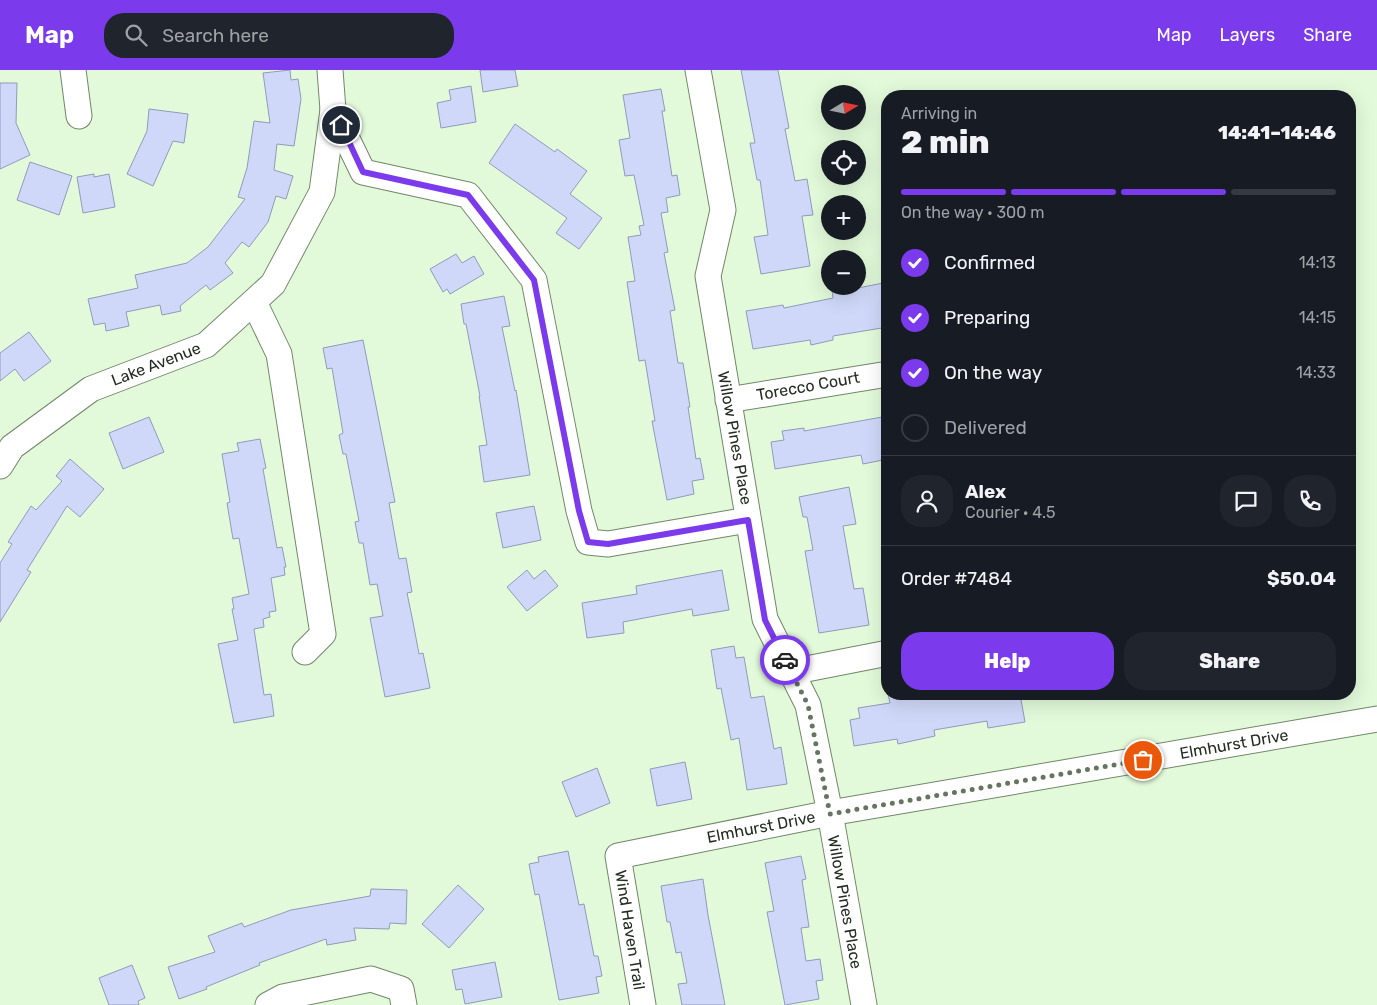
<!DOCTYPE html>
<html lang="en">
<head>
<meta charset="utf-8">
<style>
	body { margin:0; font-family:Rubik,sans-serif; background:#20242c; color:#f1f3f6; height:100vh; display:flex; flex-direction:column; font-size:19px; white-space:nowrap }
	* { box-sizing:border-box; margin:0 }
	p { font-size:16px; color:#9ea1a6 }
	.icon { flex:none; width:28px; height:28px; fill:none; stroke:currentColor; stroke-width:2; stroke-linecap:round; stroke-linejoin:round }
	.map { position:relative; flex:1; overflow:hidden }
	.details { position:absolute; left:881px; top:20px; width:475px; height:610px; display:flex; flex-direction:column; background:#171b24; border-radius:20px; box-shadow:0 5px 20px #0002 }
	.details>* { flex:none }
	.needle { width:32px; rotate:80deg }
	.buttons { position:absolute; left:821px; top:15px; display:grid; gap:10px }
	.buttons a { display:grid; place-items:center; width:45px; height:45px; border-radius:50%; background:#171b24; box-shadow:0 5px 20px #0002; font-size:25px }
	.pin { position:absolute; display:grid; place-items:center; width:42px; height:42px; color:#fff; margin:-21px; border:2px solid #fff; border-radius:50%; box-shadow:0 1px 5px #0007 }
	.courier { position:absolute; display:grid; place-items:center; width:50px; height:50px; margin:-25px; border:4px solid #7c3aed; border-radius:50%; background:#fff; color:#222; box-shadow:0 1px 6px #0007 }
	.overview em { font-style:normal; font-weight:800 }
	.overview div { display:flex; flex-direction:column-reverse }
	.overview { display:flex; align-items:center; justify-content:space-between; height:85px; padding:0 20px }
	h1 { font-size:32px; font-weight:800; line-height:38px }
	.bar { display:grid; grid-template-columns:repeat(4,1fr); gap:8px 5px; align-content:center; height:60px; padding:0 20px }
	.bar i { height:6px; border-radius:4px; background:#363941 }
	.bar .active { background:#7c3aed }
	.bar p { grid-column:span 4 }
	.line { display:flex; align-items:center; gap:12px; padding:0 20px; border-top:1px solid #363941 }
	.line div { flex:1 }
	.round { display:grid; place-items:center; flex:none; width:52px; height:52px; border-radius:20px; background:#20242c }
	ol { padding:0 20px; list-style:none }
	li { display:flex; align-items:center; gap:15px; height:55px }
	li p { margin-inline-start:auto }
	li .icon { padding:5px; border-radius:50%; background:#7c3aed; color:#fff; stroke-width:4 }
	li:last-child { color:#9ea1a6 }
	li i { width:28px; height:28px; border:2px solid #363941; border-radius:50% }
	.cta { display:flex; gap:10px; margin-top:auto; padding:10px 20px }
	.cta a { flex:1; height:58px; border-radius:20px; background:#7c3aed; color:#fff; font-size:20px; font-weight:800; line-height:58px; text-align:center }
	.cta a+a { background:#20242c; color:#f1f3f6 }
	header { display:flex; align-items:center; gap:30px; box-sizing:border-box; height:70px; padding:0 25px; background:#7c3aed; color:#fff }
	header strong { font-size:24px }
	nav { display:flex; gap:28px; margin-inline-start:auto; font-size:18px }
	.search { width:350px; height:45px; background:#20242c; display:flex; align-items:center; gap:12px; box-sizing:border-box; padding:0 18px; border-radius:20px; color:#9ea1a6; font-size:19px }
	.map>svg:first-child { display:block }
	.building { fill:#d0d8f9; stroke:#919abb }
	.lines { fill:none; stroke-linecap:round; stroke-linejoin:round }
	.minor-casing { stroke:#72876a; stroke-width:27 }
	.minor { stroke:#fff; stroke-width:25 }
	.done { stroke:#667562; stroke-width:5; stroke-dasharray:0 9 }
	.route { stroke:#7c3aed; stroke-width:6 }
	.labels { text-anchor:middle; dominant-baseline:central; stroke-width:4; stroke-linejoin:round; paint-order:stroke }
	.street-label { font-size:16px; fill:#242d21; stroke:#fff }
</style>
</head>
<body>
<header>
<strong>Map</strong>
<div class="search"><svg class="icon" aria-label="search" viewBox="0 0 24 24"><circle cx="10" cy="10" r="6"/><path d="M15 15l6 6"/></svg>Search here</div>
<nav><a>Map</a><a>Layers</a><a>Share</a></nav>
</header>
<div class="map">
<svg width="1377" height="935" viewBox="0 0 1377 935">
	<rect width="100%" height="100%" fill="#e2fada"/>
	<g class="building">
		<polygon points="290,0 291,10 298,9 301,29 294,76 277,74 274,100 293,106 286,129 276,126 268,152 249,177 242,172 225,193 233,203 210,220 206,215 180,236 181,241 162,245 160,235 126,242 129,256 106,261 105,253 94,255 88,229 138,218 135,205 187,193 208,177 245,129 238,127 247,98 254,51 270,53 263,3"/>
		<polygon points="480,0 515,0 518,16 483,22"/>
		<polygon points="741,0 778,0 789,58 785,59 795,111 807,109 813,145 802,146 810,196 761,204 754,167 768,165 760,110 757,110 750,73 755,73"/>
		<polygon points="0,13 17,13 16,53 30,85 0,99"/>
		<polygon points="471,16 476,52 441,58 437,33 451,30 449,20"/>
		<polygon points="661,19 665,41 662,41 672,106 677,105 680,125 666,128 668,142 661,143 668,182 664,183 675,240 670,241 678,293 683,293 690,337 688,337 696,389 700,388 704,409 692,411 694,424 667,430 652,351 655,351 645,290 639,291 627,212 635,211 628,167 641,165 639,156 644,155 634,105 625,106 619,70 630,68 623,25"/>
		<polygon points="149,39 188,44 184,73 173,71 153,116 127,104 147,61"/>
		<polygon points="515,54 555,82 557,79 587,101 570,124 602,148 579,179 556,163 567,148 489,93"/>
		<polygon points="30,92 72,106 59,145 17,130"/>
		<polygon points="94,104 94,107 109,104 115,137 83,143 77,107"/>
		<polygon points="456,184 462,193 474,186 484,204 450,224 447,219 443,222 430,199"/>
		<polygon points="888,212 888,257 833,266 833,270 811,275 810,270 753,279 746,241 783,235 784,238 833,228 832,220 858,216 858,218"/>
		<polygon points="504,226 510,256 502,257 515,321 516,320 530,405 484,412 479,376 487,375 479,326 480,326 466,254 464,254 461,234"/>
		<polygon points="29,262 51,291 24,311 15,299 0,311 0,283"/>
		<polygon points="363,270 395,432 389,433 399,489 406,488 412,522 407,523 413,552 419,584 423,583 430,618 385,627 370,548 383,546 377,514 370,515 363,473 359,473 355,452 359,451 346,384 343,384 339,365 343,363 332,298 327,299 323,278"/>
		<polygon points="888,346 888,389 863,394 861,385 775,399 771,372 784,370 782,361 804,358 804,361"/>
		<polygon points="149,347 164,382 123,399 109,363"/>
		<polygon points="260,369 266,398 263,399 277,478 282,477 286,497 284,497 285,505 271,508 276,541 269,542 270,547 263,549 264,557 254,559 264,625 271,624 274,646 234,653 218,574 238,570 232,539 234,539 232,528 249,524 239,468 233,469 227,433 230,432 222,384 239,381 237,373"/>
		<polygon points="70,389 104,419 80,447 67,436 27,500 31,502 0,552 0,493 12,474 8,472 31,436 36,440 62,411 56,406"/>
		<polygon points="849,417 856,454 843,456 854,519 863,518 869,555 819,563 805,481 813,480 807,447 803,447 799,427"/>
		<polygon points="534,436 541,470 503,478 496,443"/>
		<polygon points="527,500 534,509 545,500 558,516 527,541 507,517"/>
		<polygon points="722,500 729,540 693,546 692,539 623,552 624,563 587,568 582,533 637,524 636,516"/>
		<polygon points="734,576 736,588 744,587 751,628 764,626 774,679 781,677 787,714 747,720 739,668 731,670 721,618 717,619 711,580"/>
		<polygon points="888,624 1020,624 1025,652 988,658 987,651 934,660 935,666 898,674 897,669 854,676 850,650 860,648 858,638 890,633"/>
		<polygon points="685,692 692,729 657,736 650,699"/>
		<polygon points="597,698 610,733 576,747 562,712"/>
		<polygon points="568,781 579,835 584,834 594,886 598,886 602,906 596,907 599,923 559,930 539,824 535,825 529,794 539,792 538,787"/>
		<polygon points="801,786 806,809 802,810 809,857 801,858 806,891 820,889 823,910 816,911 819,929 785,935 767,842 774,841 765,793"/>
		<polygon points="703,809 708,845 725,935 682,935 678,914 687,913 681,882 676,883 670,852 667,852 661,816"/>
		<polygon points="458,815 484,839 449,878 422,854"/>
		<polygon points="371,819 407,820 406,854 390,853 389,859 354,858 356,870 327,875 326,869 259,893 260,895 206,917 207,919 179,929 168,897 215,882 208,866 242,853 244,857 291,840 370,826"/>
		<polygon points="495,892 502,927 465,934 462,919 456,920 452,900"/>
		<polygon points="132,895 145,928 138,931 139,935 109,935 99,908"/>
	</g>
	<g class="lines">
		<g class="minor-casing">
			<g id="minor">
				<polyline points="73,0 79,46"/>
				<polyline points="698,0 723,140 708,206 765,549 808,635 830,743 864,935"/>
				<polyline points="333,40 363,102 468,125 534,210 579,441 588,472 608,474 748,450"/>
				<polyline points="254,232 279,284 323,564 305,582"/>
				<polyline points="728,330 888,304"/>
				<polyline points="0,396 12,377 91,319 206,275 273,214 322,122 333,40 330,0"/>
				<polyline points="791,602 888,583"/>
				<polyline points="268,935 283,927 371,909 401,919 404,935"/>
				<polyline points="643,935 618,786 830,743 1377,649"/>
			</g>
		</g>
		<use href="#minor" class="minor"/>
	</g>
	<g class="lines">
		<polyline class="done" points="785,590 808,635 830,744 1143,690"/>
		<polyline class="route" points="341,55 363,102 468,125 534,210 579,441 588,472 608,474 748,450 765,550 785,590"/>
	</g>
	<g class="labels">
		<g class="street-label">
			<text transform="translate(156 294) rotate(-21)">Lake Avenue</text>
			<text transform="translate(808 316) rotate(-10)">Torecco Court</text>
			<text transform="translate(735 368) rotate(80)">Willow Pines Place</text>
			<text transform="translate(1234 674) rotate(-10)">Elmhurst Drive</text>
			<text transform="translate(761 757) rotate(-11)">Elmhurst Drive</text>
			<text transform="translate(845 832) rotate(80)">Willow Pines Place</text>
			<text transform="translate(630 860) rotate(81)">Wind Haven Trail</text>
		</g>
	</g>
</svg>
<div class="buttons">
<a><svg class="needle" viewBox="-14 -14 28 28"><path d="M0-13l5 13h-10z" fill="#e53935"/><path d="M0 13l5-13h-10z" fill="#9ea1a6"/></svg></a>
<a><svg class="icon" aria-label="locate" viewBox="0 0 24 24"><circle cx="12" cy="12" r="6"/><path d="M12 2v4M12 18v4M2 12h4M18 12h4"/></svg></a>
<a>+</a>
<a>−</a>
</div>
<div class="pin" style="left:1143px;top:690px;background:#ea580c"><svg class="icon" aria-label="bag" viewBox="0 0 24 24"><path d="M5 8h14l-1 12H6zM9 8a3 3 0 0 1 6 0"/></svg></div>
<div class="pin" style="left:341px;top:55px;background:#1f2937"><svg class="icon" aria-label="home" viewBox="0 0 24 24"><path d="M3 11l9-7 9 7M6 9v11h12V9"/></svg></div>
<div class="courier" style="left:785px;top:590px"><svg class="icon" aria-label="car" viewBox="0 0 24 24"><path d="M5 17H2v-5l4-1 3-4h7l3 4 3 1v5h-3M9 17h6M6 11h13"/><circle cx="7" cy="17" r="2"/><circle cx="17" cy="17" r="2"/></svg></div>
<section class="details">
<div class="overview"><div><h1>2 min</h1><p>Arriving in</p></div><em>14:41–14:46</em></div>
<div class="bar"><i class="active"></i><i class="active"></i><i class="active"></i><i></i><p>On the way · 300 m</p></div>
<ol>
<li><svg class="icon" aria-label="check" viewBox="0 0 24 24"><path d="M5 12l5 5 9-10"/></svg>Confirmed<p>14:13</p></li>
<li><svg class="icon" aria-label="check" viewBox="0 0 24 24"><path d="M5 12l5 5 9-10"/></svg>Preparing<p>14:15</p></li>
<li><svg class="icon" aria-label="check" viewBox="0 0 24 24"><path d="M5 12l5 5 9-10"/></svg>On the way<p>14:33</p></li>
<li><i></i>Delivered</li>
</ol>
<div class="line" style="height:90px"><a class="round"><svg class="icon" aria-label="person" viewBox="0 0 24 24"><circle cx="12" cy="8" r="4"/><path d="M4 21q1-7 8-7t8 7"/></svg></a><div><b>Alex</b><p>Courier · 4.5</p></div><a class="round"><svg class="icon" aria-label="chat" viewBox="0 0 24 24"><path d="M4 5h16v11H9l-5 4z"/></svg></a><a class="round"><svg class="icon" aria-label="phone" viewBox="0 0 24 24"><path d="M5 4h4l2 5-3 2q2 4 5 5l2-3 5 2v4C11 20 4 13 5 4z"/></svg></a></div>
<div class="line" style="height:65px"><div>Order #7484</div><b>$50.04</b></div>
<div class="cta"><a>Help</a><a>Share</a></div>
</section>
</div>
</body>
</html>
